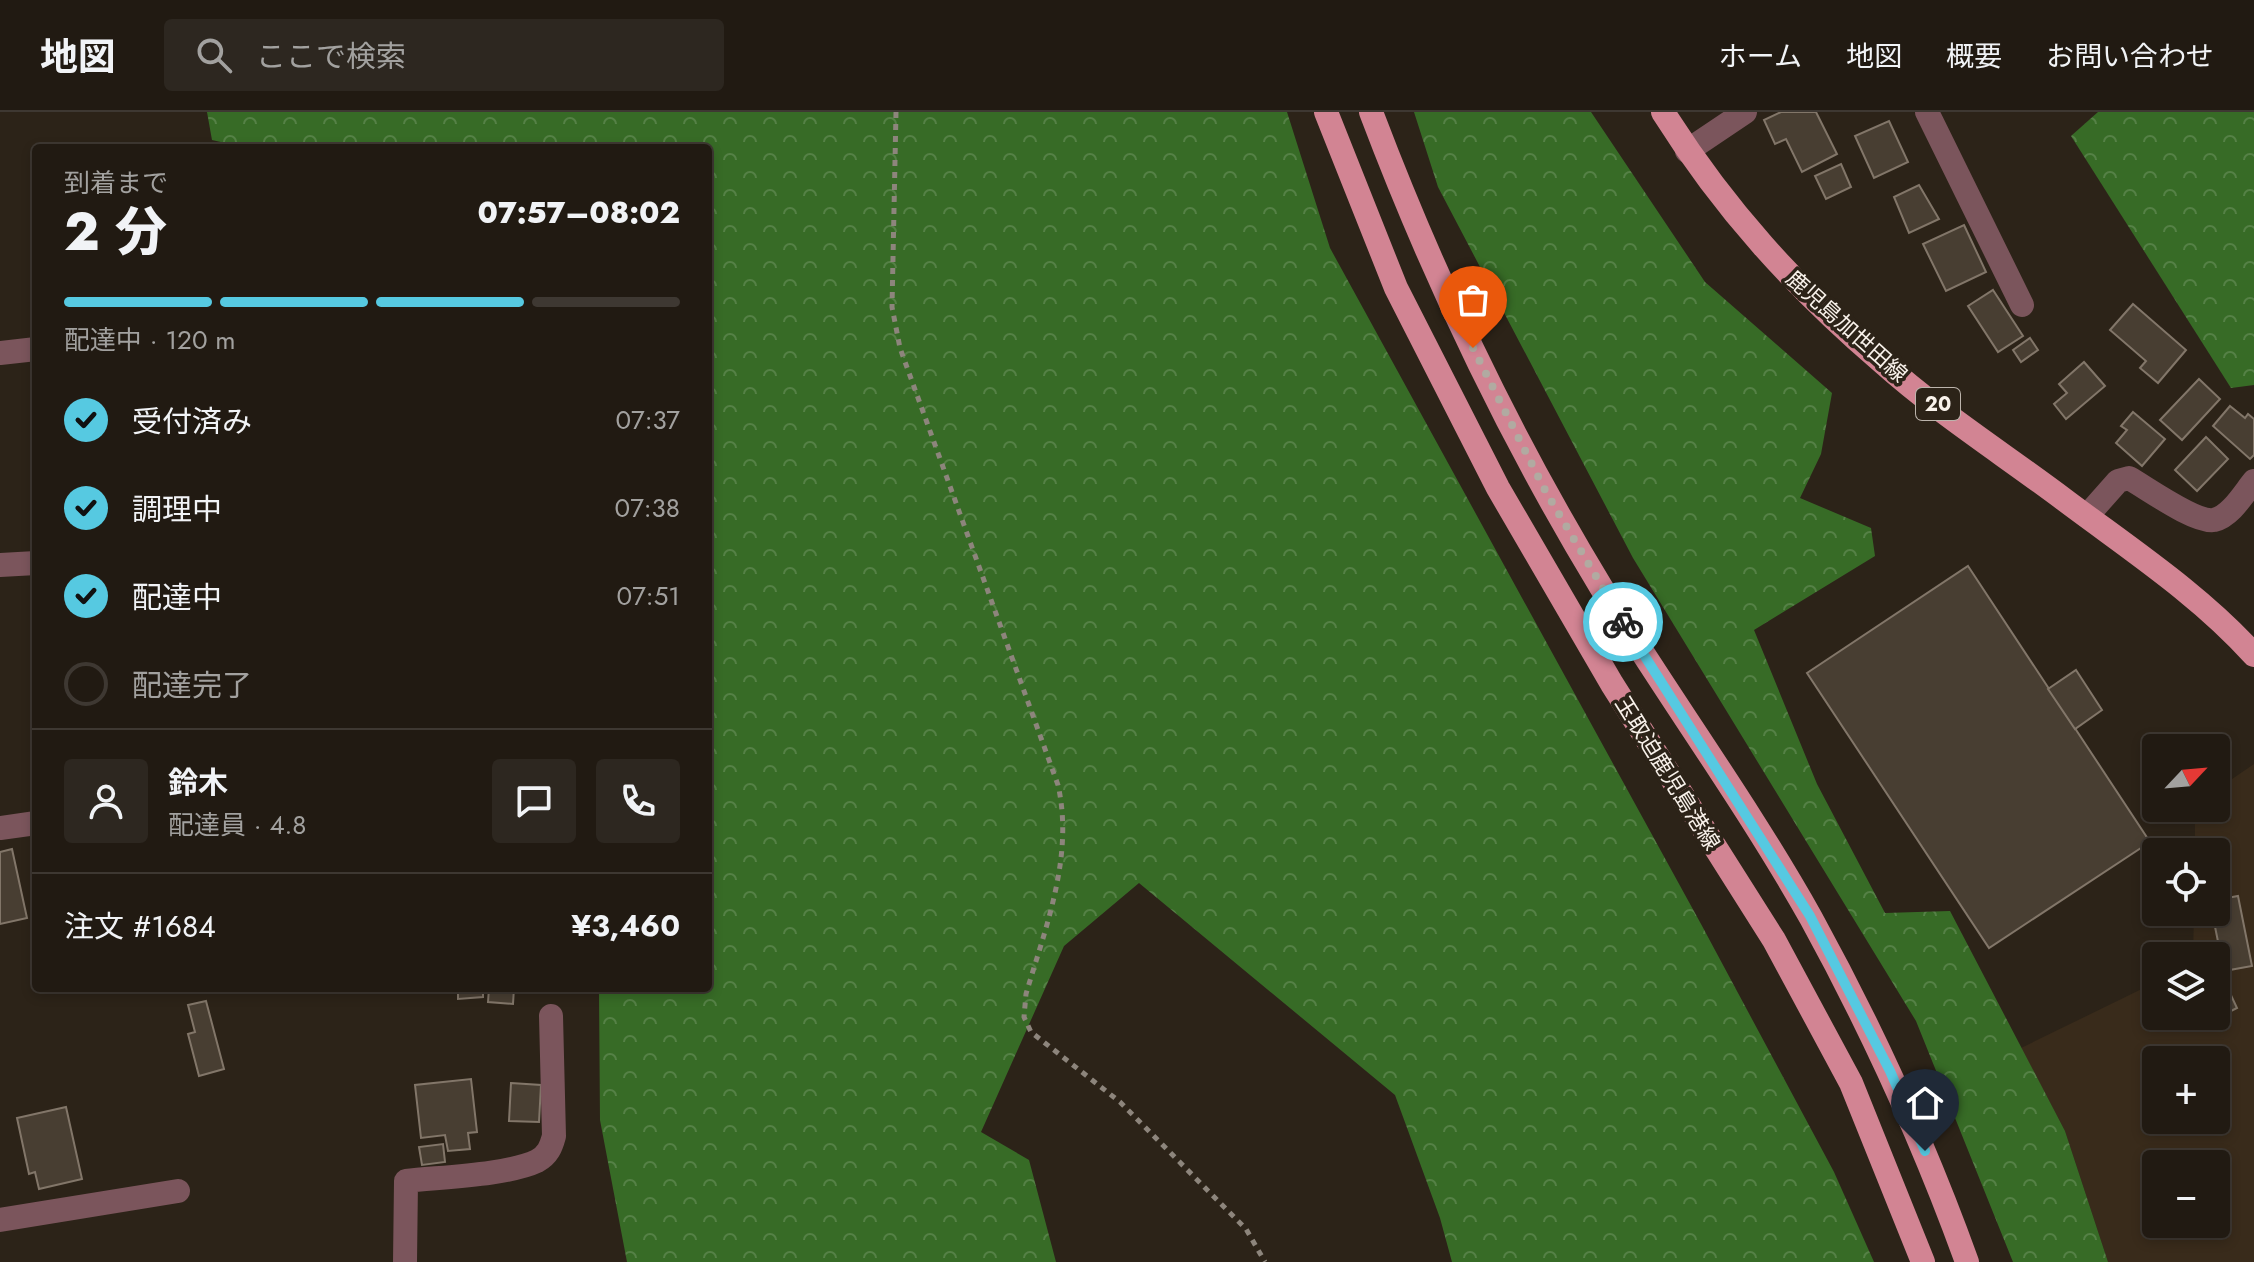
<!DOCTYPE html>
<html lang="ja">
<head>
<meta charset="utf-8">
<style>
	body { margin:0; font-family:Jost,"Noto Sans JP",sans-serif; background:#2d2720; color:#f1f3f6; height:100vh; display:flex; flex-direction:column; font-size:30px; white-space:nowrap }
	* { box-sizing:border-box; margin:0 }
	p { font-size:26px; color:#a2a19f }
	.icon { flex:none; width:44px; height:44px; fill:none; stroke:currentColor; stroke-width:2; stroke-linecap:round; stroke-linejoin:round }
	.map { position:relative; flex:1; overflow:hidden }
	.side { position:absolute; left:32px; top:32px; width:680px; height:848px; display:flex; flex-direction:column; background:#211a12; border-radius:8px; box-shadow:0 4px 12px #0003,0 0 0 2px #3e3832 }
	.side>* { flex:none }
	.needle { width:52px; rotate:64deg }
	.buttons { position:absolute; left:2142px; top:622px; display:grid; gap:16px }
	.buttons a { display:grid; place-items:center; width:88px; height:88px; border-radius:8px; background:#211a12; box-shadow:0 4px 12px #0003,0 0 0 2px #3e3832; font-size:40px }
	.pin { position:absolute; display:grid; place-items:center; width:68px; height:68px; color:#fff; margin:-82px -34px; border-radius:50% 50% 50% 0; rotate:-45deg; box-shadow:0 0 8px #0007 }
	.pin .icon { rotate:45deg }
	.courier { position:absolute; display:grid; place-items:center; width:80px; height:80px; margin:-40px; border:6px solid #56c9e1; border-radius:50%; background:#fff; color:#222; box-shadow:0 2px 10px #0007 }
	.overview em { font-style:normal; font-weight:800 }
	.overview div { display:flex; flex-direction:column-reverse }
	.overview { display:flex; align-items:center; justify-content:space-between; height:136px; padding:0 32px }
	h1 { font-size:52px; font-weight:800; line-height:60px }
	.bar { display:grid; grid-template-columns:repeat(4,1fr); gap:12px 8px; align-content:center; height:96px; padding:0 32px }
	.bar i { height:10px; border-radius:6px; background:#3e3832 }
	.bar .active { background:#56c9e1 }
	.bar p { grid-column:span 4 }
	.line { display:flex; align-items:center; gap:20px; padding:0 32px; border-top:2px solid #3e3832 }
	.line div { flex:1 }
	.round { display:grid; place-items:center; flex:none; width:84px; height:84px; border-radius:8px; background:#2d2720 }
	ol { padding:0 32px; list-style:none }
	li { display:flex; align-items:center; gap:24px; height:88px }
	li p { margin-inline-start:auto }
	li .icon { padding:8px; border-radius:50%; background:#56c9e1; color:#111; stroke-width:4 }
	li:last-child { color:#a2a19f }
	li i { width:44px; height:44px; border:4px solid #3e3832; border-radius:50% }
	header { display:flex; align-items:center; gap:48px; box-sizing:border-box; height:112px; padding:0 40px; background:#211a12; border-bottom:2px solid #3e3832 }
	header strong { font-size:38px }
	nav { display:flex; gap:44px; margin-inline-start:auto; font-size:28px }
	.search { width:560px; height:72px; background:#2d2720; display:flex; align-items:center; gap:20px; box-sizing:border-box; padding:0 28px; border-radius:8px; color:#a2a19f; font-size:30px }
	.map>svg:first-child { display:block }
	.built { fill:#392b1b; fill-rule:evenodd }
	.forest { fill:url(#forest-crowns) }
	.building { fill:#483e32; stroke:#827669; stroke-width:2 }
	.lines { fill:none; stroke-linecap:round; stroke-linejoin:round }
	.path { stroke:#8d857c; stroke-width:5; stroke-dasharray:6 6; stroke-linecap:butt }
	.minor { stroke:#7b555c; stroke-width:24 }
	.major { stroke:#d28493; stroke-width:24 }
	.done { stroke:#b1aaa1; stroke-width:8; stroke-dasharray:0 14.4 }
	.route { stroke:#56c9e1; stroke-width:10 }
	.labels { text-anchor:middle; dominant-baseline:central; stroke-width:7; stroke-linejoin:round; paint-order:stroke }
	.shield { fill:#2c2318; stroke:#bcb4ac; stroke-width:2 }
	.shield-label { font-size:20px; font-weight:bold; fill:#f9f2eb }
	.street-label { font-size:22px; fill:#f9f2eb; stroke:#2c2318 }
</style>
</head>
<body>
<header>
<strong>地図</strong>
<div class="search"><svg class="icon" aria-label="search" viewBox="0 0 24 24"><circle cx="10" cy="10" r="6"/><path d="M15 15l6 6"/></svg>ここで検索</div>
<nav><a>ホーム</a><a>地図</a><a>概要</a><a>お問い合わせ</a></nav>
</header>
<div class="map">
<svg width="2254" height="1150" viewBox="0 0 2254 1150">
	<defs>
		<pattern id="forest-crowns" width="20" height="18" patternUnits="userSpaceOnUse" patternTransform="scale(2)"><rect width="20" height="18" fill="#376b26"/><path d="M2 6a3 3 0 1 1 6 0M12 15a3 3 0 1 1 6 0" fill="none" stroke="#558146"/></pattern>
	</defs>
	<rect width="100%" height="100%" fill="#2c2318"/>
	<path class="built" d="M2254,652V1150H2108L2065,1019L2021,936L2156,870V904H2216V844H2193L2194,800H2216V740H2195V696H2216V678ZM2156,948H2216V1008H2156ZM2156,1052H2216V1112H2156Z"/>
	<g class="forest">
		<polygon points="207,0 1287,0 1330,136 1701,812 1834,1060 1874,1150 1452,1150 1440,1106 1395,983 1139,771 1064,834 981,1020 1029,1048 1056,1150 627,1150 600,1008 599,876 708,876 708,36 247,36 212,28"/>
		<polygon points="1414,0 1591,0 1705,170 1832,281 1821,342 1800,386 1871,416 1875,444 1754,518 1817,672 1885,801 1950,799 2065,1019 2108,1150 2013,1150 1916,909 1633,446 1438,75"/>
		<polygon points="2098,0 2254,0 2254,273 2231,276 2071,24"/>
	</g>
	<g class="building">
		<polygon points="1781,0 1816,0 1837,42 1802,60 1786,27 1775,32 1764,8"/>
		<polygon points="1889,9 1908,50 1874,66 1855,24"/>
		<polygon points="1841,52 1851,75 1826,87 1815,64"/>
		<polygon points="1919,73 1939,107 1909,121 1894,85"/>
		<polygon points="1964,113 1986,160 1946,179 1923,132"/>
		<polygon points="1993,178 2023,224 1998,240 1968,194"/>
		<polygon points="2133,192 2186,238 2158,271 2140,256 2146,249 2110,218"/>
		<polygon points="2030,226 2038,238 2021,250 2013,238"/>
		<polygon points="2084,250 2105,274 2066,307 2054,292 2067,281 2059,272"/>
		<polygon points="2199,267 2220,287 2182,328 2160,308"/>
		<polygon points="2230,294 2245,306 2248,302 2254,307 2254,343 2250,347 2213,314"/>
		<polygon points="2133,300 2165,327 2142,354 2116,331 2127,318 2121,314"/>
		<polygon points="2206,325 2228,347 2197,379 2175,358"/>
		<polygon points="1968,454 2150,730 1989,836 1807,561"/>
		<polygon points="2076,558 2102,598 2075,617 2048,577"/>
		<polygon points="12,737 27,806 0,812 0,740"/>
		<polygon points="2238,784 2252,854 2224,859 2212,800 2216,800 2216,788"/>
		<polygon points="448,876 483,876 483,885 458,887 458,881 448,881"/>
		<polygon points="489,876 514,876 513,892 488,890"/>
		<polygon points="2229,879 2237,896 2207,911 2204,904 2216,904 2216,885"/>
		<polygon points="206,889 224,957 199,964 188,922 195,920 188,893"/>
		<polygon points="471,967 477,1020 468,1021 470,1037 448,1039 445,1023 421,1026 415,973"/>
		<polygon points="511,971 541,973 539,1010 509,1009"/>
		<polygon points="66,995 82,1067 39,1077 35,1060 29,1062 17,1006"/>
		<polygon points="443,1032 445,1050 422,1053 419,1035"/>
	</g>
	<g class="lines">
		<path class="path" d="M896,0L892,195L900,236L1058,673C1074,744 1046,814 1026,882L1024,905L1031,920L1120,990L1246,1117L1265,1150"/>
		<g class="minor">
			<polyline points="1927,0 2022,193"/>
			<polyline points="1687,39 1745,0"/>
			<polyline points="0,241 36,237"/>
			<path d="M2087,404L2118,369L2129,366C2147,376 2195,411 2214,408C2231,404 2244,381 2254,369"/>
			<polyline points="0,453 36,451"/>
			<polyline points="0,716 36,711"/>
			<polyline points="0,1108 178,1079"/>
			<path d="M405,1150L406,1069C440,1065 508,1063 537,1049C548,1043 551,1035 554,1024L551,904"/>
		</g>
		<g class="major">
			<polyline points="1326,0 1396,176 1498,376 1612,572 1774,828 1851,971 1923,1150"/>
			<path d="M1371,0C1433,164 1510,325 1601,475C1669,586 1747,692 1811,806C1872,917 1924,1031 1967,1150"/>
			<path d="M1663,0C1724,97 1795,175 1882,250C1939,301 2005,343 2066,389C2130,437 2200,483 2254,543"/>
		</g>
	</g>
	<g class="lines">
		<polyline class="done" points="1473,236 1546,380 1623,510"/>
		<polyline class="route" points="1623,510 1810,804 1890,959 1925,1039"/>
	</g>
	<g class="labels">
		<rect class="shield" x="1916" y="276" width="44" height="32" rx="6"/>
		<g class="shield-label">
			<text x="1938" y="292">20</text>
		</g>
		<g class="street-label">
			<text transform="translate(1847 214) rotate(42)">鹿児島加世田線</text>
			<text transform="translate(1668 661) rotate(58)">玉取迫鹿児島港線</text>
		</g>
	</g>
</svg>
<div class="buttons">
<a><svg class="needle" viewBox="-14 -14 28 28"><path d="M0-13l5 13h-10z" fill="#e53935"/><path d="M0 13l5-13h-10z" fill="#a2a19f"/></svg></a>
<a><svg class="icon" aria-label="locate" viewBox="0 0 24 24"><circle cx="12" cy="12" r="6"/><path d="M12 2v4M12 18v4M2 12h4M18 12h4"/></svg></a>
<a><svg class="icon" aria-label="layers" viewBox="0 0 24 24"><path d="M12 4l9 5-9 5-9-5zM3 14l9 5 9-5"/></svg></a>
<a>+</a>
<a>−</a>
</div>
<div class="pin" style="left:1473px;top:236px;background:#ea580c"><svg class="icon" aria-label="bag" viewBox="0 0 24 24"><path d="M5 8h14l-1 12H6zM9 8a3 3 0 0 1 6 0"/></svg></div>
<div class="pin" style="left:1925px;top:1039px;background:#1f2937"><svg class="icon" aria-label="home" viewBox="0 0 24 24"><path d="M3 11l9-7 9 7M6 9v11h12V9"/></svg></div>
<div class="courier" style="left:1623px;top:510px"><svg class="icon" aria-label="bike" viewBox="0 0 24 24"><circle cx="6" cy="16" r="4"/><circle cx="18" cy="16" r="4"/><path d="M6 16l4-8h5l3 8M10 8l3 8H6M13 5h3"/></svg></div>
<section class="side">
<div class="overview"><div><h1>2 分</h1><p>到着まで</p></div><em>07:57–08:02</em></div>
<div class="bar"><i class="active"></i><i class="active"></i><i class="active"></i><i></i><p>配達中 · 120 m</p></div>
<ol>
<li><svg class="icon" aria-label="check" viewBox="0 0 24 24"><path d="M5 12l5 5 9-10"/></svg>受付済み<p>07:37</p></li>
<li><svg class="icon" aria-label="check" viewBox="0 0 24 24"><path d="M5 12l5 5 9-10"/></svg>調理中<p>07:38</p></li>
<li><svg class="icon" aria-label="check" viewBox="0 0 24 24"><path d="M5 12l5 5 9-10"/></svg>配達中<p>07:51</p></li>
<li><i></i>配達完了</li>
</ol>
<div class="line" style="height:144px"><a class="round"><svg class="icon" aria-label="person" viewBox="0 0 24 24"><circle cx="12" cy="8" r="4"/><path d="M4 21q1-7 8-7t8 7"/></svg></a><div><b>鈴木</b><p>配達員 · 4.8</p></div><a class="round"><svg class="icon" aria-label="chat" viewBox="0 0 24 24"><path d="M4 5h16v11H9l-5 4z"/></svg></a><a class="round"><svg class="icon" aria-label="phone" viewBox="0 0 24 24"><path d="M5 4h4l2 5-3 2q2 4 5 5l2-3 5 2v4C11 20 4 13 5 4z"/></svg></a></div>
<div class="line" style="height:104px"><div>注文 #1684</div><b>¥3,460</b></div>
</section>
</div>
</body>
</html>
